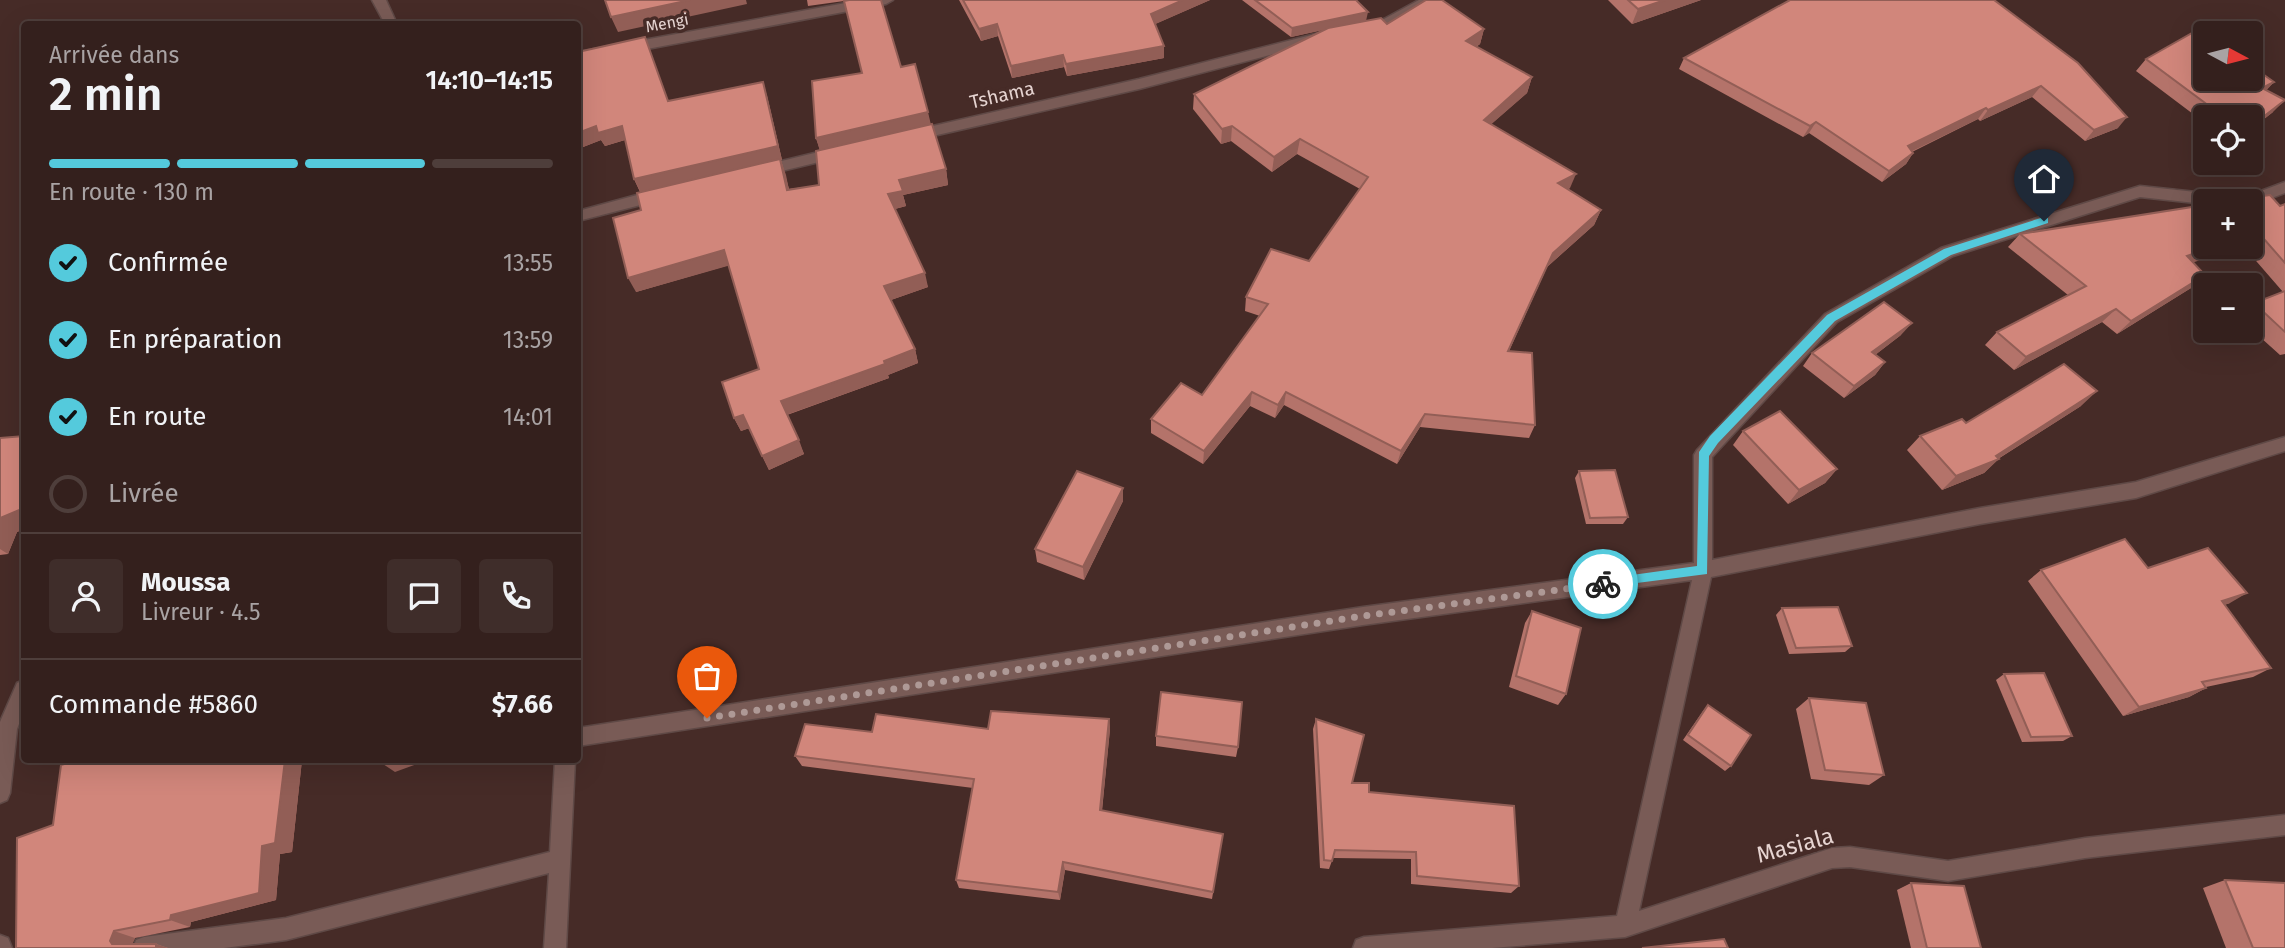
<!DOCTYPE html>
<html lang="fr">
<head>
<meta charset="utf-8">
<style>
	body { margin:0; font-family:"Fira Sans",sans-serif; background:#3f2d2a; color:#f1f3f6; height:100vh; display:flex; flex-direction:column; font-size:26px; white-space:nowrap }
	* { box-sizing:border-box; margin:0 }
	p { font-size:23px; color:#a9a3a4 }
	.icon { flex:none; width:38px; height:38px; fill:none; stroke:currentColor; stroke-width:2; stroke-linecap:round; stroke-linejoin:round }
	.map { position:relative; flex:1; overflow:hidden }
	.side { position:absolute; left:21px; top:21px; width:560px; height:742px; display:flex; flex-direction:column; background:#34201d; border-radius:7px; box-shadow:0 7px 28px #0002,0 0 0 2px #4e3e3b }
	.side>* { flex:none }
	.needle { width:46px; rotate:97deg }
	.buttons { position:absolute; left:2193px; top:21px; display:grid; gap:14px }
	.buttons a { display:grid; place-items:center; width:70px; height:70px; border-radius:7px; background:#34201d; box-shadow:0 7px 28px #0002,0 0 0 2px #4e3e3b; font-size:35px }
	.pin { position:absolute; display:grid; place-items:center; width:60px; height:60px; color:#fff; margin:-72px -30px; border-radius:50% 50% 50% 0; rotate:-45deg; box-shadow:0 0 7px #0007 }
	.pin .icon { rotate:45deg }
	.courier { position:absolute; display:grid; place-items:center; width:70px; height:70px; margin:-35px; border:5px solid #54cadc; border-radius:50%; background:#fff; color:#222; box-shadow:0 2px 9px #0007 }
	.overview em { font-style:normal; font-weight:600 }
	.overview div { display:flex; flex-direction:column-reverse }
	.overview { display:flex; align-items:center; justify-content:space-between; height:119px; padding:0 28px }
	h1 { font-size:46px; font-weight:600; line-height:52px }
	.bar { display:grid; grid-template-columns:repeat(4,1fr); gap:10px 7px; align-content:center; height:84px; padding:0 28px }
	.bar i { height:9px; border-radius:5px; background:#4e3e3b }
	.bar .on { background:#54cadc }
	.bar p { grid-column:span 4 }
	.line { display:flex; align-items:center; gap:18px; padding:0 28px; border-top:2px solid #4e3e3b }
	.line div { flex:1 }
	.round { display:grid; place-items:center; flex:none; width:74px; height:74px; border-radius:7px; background:#3f2d2a }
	ol { padding:0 28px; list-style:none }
	li { display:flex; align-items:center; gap:21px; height:77px }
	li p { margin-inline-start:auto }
	li .icon { padding:7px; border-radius:50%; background:#54cadc; color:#111; stroke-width:4 }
	li:last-child { color:#a9a3a4 }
	li i { width:38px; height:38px; border:4px solid #4e3e3b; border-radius:50% }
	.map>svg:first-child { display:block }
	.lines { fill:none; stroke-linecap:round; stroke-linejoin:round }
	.minor-casing { stroke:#5f4946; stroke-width:3 }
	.minor { fill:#795b56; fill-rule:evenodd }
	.wall { fill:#b4736a }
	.shaded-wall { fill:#925e56 }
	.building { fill:#d1867b; stroke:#925e56; stroke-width:2 }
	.route { fill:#54cadc }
	.done { stroke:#ae9996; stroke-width:7; stroke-dasharray:0 12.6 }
	.labels { text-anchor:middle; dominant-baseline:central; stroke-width:7; stroke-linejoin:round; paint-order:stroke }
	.far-street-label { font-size:16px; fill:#e6d4d1; stroke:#462b27 }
	.street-label { font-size:19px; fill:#e6d4d1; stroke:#462b27 }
	.near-street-label { font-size:23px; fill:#e6d4d1; stroke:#462b27 }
</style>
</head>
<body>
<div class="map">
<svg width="2285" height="948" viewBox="0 0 2285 948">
	<rect width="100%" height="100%" fill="#462b27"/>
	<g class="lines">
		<g class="minor-casing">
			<g id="minor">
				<polygon points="372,0 386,0 397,24 385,24"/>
				<polygon points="862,0 893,0 886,4 578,62 578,52"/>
				<polygon points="1419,0 1436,0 1394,25 1364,33 1357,29 1359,26 1384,19"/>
				<polygon points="1323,32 1328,34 1328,40 1139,89 911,141 904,136 911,131 1139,79"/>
				<polygon points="839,147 844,148 846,152 844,156 761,176 754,171 761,166"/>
				<polygon points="2285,182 2285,193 2250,206 2250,201 2242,201 2245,197"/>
				<polygon points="2140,186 2224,195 2232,201 2205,201 2205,204 2140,197 1953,256 1837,322 1712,457 1712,560 1980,508 2136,482 2285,437 2285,451 2136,498 1980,524 1711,577 1639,911 1832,848 1850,847 1948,861 2085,838 2285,815 2285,835 2085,858 1948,881 1850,867 1832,868 1625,937 1492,948 1353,948 1356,940 1364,937 1617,916 1692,580 1363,625 578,746 578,728 1363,607 1694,563 1694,455 1697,450 1825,314 1941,248"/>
				<polygon points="659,189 667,195 664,199 578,221 578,211"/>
				<polygon points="24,680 24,711 17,729 10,793 7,800 0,803 0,722 17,683"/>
				<polygon points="555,760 575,760 566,948 544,948 549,873 286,940 224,948 133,948 136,940 144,937 286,918 550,852"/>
				<polygon points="0,935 8,938 12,948 0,948"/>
			</g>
		</g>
		<use href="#minor" class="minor"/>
	</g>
	<g class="wall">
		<polygon points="807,0 881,0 901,67 930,124 946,169 948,185 903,195 906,206 895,209 928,287 891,300 915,349 918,363 888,375 889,378 787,415 804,454 769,470 749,428 741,431 734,418 759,369 729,265 636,292 641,210 640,192 634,179 625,140 605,146 601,140 578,149 578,52 645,37 668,101 767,96 782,160 781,160 789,189 819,185 820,150 816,138 862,73 844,1 808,6"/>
		<polygon points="959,0 1210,0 1155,24 1164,58 1067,76 1064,67 1012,78 998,36 981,41"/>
		<polygon points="1242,0 1356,0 1366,20 1387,24 1484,29 1480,44 1476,47 1532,77 1527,93 1491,124 1570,188 1568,189 1601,210 1594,225 1547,267 1509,351 1535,425 1529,438 1420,427 1397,464 1284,405 1275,418 1250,406 1203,464 1151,433 1151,419 1202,395 1260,316 1245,311 1246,297 1309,261 1360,189 1297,154 1272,172 1231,141 1221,144 1193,109 1194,94 1326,29 1291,37"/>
		<polygon points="1608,0 1701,0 1632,24"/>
		<polygon points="1994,0 2118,128 2085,141 2032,97 1980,121 1978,119 1912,152 1913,153 1906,164 1882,182 1809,133 1803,137 1679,69 1684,58"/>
		<polygon points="2205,33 2274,82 2266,90 2273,112 2250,130 2250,117 2205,117 2205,123 2136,71 2146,59"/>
		<polygon points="2250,201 2280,206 2285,204 2285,354 2280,355 2250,328 2250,306 2254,303 2283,292 2244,247 2250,247"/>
		<polygon points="2020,234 2193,263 2205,275 2191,288 2117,334 2102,322 2014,370 1985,345 1997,332 2068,295 2008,247"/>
		<polygon points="1901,335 1875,355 1885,362 1875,375 1844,398 1803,366 1812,353"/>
		<polygon points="2081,406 1998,459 1984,473 1942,490 1907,450 1920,436"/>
		<polygon points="1743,431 1837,469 1825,483 1788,504 1733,445"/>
		<polygon points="24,436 24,529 17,532 8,554 0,555 0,438"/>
		<polygon points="1579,471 1628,517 1623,524 1586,524 1575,478"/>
		<polygon points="1123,488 1123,501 1084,580 1037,562 1035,549"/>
		<polygon points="2148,568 2230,603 2224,605 2271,668 2253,677 2206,687 2206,688 2189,697 2123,716 2028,581 2041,570"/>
		<polygon points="1782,608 1852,646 1845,652 1789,654 1776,615"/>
		<polygon points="1532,611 1566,694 1558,705 1509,687 1525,623"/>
		<polygon points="2004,674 2072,736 2063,741 2022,742 1996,680"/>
		<polygon points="1809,698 1884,775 1869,785 1811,779 1796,709"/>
		<polygon points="1708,705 1731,766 1725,771 1683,740 1703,711"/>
		<polygon points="1109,719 1110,729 1102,811 1223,834 1212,899 1065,870 1060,900 959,888 956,880 973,788 802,766 795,756 988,729"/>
		<polygon points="1316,719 1352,783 1519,886 1511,893 1411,884 1411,859 1333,858 1329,869 1320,868 1313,729"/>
		<polygon points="1156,736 1238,747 1236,757 1156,746"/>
		<polygon points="78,760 302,760 292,852 280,854 276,900 191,922 190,927 135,938 132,944 156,944 168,948 16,948 53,825"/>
		<polygon points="2225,880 2285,948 2226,948 2203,888"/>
		<polygon points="1911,883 1981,948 1911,948 1897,890"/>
	</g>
	<g class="shaded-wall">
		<polygon points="690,0 746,0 747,4 618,32 611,17"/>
		<polygon points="1183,0 1210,0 1151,26 1151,14"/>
		<polygon points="1665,0 1701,0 1632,24 1638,9"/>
		<polygon points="1368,12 1366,21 1291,37 1292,28"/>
		<polygon points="997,24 998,36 981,41 979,29"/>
		<polygon points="1484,29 1480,44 1462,56 1466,41"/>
		<polygon points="1164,46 1164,58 1067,76 1066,64"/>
		<polygon points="1063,55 1064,67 1012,78 1011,66"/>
		<polygon points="1532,77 1527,93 1479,135 1484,120"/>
		<polygon points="763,82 767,96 782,160 781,160 786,175 792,205 641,193 634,179"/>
		<polygon points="2274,82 2263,94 2262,88"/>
		<polygon points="2041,86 2032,97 1980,121 1988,110"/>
		<polygon points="2285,100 2273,112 2250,130 2250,127"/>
		<polygon points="1986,108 1978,119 1900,157 1908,146"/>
		<polygon points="928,112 931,125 820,151 816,138"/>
		<polygon points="2127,117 2118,128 2085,141 2094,130"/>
		<polygon points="1816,122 1809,133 1803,137 1810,126"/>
		<polygon points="596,126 622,126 628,139 605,146 601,140 578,149 578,133"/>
		<polygon points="1232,126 1231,141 1221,144 1222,129"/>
		<polygon points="1300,139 1297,154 1272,172 1274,157"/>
		<polygon points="1913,153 1906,164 1882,182 1889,171"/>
		<polygon points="946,169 948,185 903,195 906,206 891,210 888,194 899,180"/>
		<polygon points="1576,174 1570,188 1553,198 1558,183"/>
		<polygon points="1601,210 1594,225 1547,267 1503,364 1553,253"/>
		<polygon points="2213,247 2237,247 2172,270 2187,256"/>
		<polygon points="724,250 731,265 636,292 628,278"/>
		<polygon points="925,273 928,287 888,301 884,286"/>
		<polygon points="2205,275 2191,288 2117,334 2131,321"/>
		<polygon points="2116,309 2102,322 2014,370 2026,357"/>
		<polygon points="1912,323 1901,335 1862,365 1872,352"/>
		<polygon points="915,349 918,363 888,375 889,378 786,415 781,401"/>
		<polygon points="1885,362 1875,375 1844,398 1854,386"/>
		<polygon points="2097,391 2081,406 1996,460 1999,459 1984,473 1942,490 1956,476 1996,456"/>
		<polygon points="1252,392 1250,406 1203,464 1204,451"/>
		<polygon points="1286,392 1284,405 1275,418 1278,405"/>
		<polygon points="1425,414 1420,427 1397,464 1401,451"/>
		<polygon points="743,415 750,428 741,431 734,418"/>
		<polygon points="799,440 804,454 769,470 762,456"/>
		<polygon points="1837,469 1825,483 1788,504 1799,490"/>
		<polygon points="1123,488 1123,501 1084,580 1083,567"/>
		<polygon points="24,508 24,529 17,532 8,554 0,549 0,518"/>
		<polygon points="2247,593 2230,603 2205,612 2222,601"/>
		<polygon points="2206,688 2189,697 2123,716 2139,707"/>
		<polygon points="1109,719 1110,729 1101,819 1100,810"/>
		<polygon points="285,760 302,760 292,852 280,854 276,900 191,922 190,927 170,920 171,915 262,846"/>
		<polygon points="387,760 428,760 395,772 380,762"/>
		<polygon points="1063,862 1065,870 1060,900 1058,892"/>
		<polygon points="114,931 135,938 131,947 112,944 110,941"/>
		<polygon points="156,944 168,948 156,948"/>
	</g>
	<g class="building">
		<polygon points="605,0 690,0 611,17"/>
		<polygon points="849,0 881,0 901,67 915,64 928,112 816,138 812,81 862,73 844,1"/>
		<polygon points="963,0 1183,0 1151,14 1164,46 1066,64 1063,55 1011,66 997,24 979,29"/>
		<polygon points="1255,0 1356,0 1368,12 1292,28"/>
		<polygon points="1426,0 1442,0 1484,29 1466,41 1532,77 1484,120 1576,174 1558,183 1601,210 1553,253 1508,351 1532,353 1535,425 1425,414 1401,451 1286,392 1278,405 1252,392 1204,451 1151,419 1181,383 1202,395 1268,304 1246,297 1271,249 1309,261 1368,177 1300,139 1274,157 1232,126 1222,129 1194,94 1328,28 1381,18 1387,24"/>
		<polygon points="1628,0 1665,0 1638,9"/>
		<polygon points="1790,0 1994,0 2078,63 2127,117 2094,130 2041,86 1988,110 1986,108 1908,146 1913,153 1889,171 1816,122 1810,126 1684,58"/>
		<polygon points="2208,24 2220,33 2205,33 2205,79 2250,79 2250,65 2274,82 2262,88 2285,100 2250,127 2250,117 2224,117 2146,59"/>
		<polygon points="645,37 668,101 763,82 778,146 634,179 622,126 598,133 596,126 578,133 578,52"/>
		<polygon points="932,124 946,169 899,180 903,191 888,194 925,273 884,286 915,349 884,361 885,364 781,401 799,440 762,456 743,415 734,418 722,382 759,369 724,250 628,278 613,218 641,210 637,193 780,159 787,190 819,185 816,151"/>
		<polygon points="2270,195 2280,206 2285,204 2285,263 2257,231 2250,234 2250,201 2228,201"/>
		<polygon points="2205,205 2205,247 2213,247 2187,256 2205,275 2131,321 2116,309 2026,357 1997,332 2086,286 2020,234"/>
		<polygon points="2285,291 2285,332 2254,303"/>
		<polygon points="1884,302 1912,323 1872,352 1885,362 1854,386 1812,353"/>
		<polygon points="2064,364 2097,391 1996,456 1999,459 1956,476 1920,436 1962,419 1966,423"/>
		<polygon points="1780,411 1837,469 1799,490 1743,431"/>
		<polygon points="24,436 24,508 0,518 0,438"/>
		<polygon points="1615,470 1628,517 1590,518 1579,471"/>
		<polygon points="1077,471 1123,488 1083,567 1035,549"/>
		<polygon points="2125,539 2148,568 2208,548 2247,593 2222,601 2271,668 2202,682 2206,688 2139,707 2041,570"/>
		<polygon points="1838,607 1852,646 1796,648 1782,608"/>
		<polygon points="1532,611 1581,628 1566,694 1516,676"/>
		<polygon points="2044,673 2072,736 2031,737 2004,674"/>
		<polygon points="1161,692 1242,702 1238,747 1156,736"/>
		<polygon points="1809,698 1866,703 1884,775 1825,770"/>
		<polygon points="1708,705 1751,735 1731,766 1688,735"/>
		<polygon points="991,711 1109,719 1100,810 1223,834 1213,892 1063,862 1058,892 956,880 974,779 795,756 805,724 872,732 876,714 988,729"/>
		<polygon points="1316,719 1364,735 1352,783 1369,783 1369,792 1514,806 1519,886 1417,876 1416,852 1335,850 1332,861 1324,860"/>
		<polygon points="78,760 285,760 275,843 262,846 259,893 171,915 170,920 114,931 110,941 112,944 156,944 156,948 16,948 17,838 53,825 61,765"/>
		<polygon points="2225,880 2285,883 2285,948 2253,948"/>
		<polygon points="1911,883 1964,886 1981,948 1927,948"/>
		<polygon points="1724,939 1728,948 1642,948"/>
	</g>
	<polygon class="route" points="2044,217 2048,218 2048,223 1951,255 1835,321 1718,443 1709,456 1707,574 1598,588 1597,584 1603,579 1697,566 1699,452 1710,436 1827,315 1944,249"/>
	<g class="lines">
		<polyline class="done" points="707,718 1363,616 1603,584"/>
	</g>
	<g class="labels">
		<g class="far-street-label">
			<text transform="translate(667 23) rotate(-11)">Mengi</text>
		</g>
		<g class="street-label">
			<text transform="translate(1002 95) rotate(-13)">Tshama</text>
		</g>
		<g class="near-street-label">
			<text transform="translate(1795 845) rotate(-15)">Masiala</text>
		</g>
	</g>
</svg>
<div class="buttons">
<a><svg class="needle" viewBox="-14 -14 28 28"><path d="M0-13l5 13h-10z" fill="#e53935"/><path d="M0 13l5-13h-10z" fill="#a9a3a4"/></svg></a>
<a><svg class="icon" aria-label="locate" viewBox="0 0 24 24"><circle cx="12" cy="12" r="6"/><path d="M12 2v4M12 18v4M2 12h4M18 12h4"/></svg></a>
<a>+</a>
<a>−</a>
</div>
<div class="pin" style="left:707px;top:718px;background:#ea580c"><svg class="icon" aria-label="bag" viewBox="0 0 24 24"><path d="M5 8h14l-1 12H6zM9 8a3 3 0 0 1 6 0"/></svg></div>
<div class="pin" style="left:2044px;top:221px;background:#1f2937"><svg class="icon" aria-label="home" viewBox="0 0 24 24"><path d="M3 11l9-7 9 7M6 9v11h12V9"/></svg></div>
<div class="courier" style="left:1603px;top:584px"><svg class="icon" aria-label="bike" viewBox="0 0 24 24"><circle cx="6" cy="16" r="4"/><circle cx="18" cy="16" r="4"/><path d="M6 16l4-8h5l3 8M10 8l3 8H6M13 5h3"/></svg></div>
<section class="side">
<div class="overview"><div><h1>2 min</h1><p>Arrivée dans</p></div><em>14:10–14:15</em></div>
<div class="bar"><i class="on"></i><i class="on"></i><i class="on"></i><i></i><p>En route · 130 m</p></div>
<ol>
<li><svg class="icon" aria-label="check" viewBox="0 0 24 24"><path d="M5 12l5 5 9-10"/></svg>Confirmée<p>13:55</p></li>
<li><svg class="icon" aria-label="check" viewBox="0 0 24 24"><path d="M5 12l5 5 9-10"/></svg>En préparation<p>13:59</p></li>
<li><svg class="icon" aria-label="check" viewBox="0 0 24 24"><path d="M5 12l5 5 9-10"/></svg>En route<p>14:01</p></li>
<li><i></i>Livrée</li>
</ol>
<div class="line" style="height:126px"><a class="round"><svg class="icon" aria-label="person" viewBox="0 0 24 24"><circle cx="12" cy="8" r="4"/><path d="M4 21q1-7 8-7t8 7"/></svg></a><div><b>Moussa</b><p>Livreur · 4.5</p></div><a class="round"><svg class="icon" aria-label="chat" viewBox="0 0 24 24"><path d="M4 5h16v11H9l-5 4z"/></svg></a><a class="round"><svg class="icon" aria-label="phone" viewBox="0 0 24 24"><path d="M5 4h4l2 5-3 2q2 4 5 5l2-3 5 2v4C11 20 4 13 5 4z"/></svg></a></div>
<div class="line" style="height:91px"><div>Commande #5860</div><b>$7.66</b></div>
</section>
</div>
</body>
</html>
